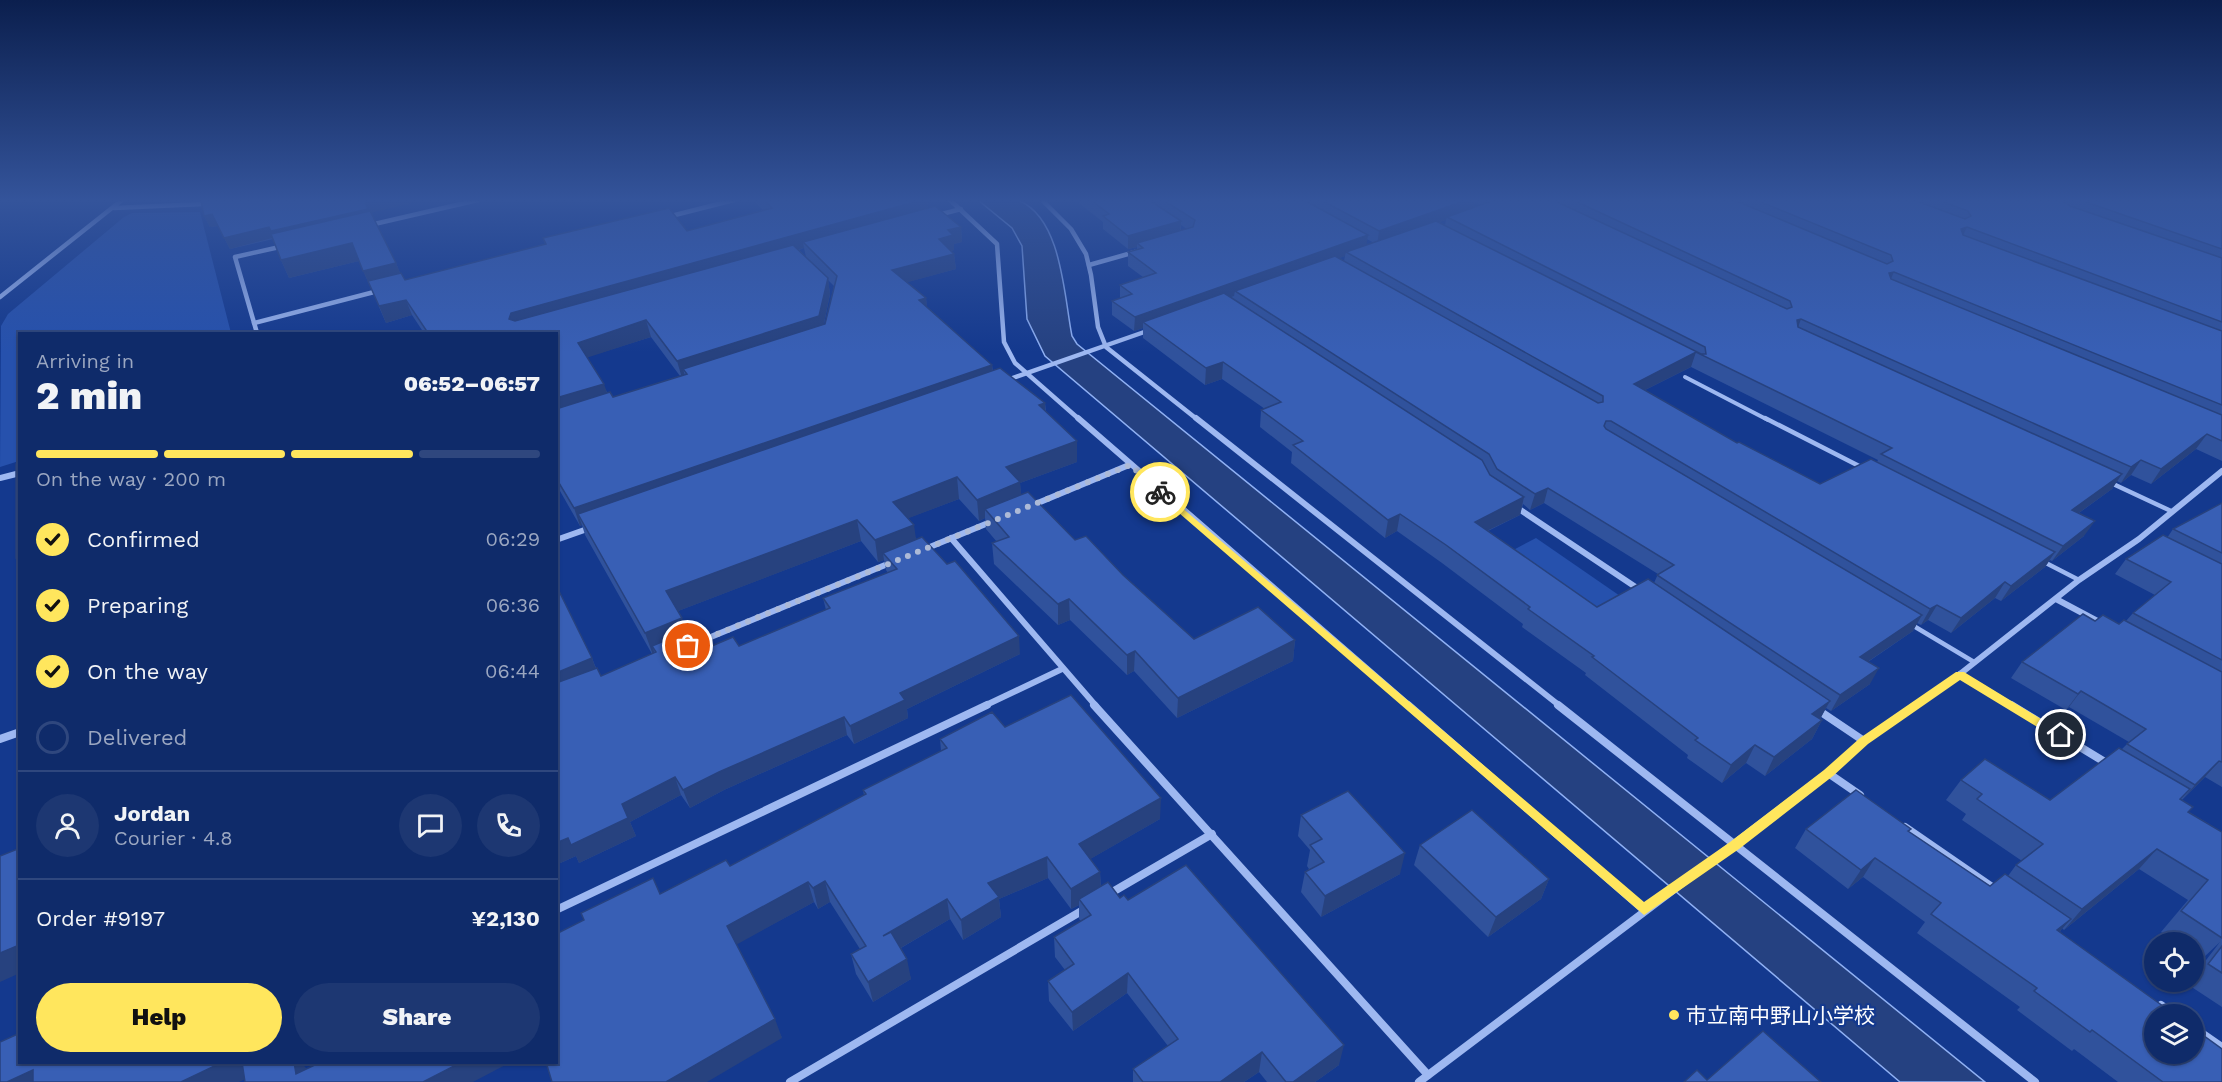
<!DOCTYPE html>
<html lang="en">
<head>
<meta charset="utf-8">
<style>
	body { margin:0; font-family:"Work Sans","Noto Sans JP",sans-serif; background:#1d3772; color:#f1f3f6; height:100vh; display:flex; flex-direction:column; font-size:22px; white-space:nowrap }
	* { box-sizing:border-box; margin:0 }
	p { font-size:20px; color:#9ba7c1 }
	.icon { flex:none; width:33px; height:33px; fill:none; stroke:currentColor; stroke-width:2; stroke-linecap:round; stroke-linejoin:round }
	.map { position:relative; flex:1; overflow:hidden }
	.sheet { position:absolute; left:18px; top:332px; width:540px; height:732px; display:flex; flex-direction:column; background:#0f2b6a; border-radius:0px; box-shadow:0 2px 4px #0004,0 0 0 2px #2f477e }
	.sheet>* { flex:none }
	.controls { position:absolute; left:2144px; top:932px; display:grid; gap:12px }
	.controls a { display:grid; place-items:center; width:60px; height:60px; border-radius:50%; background:#0f2b6a; box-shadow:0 2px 4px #0004,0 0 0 2px #2f477e; font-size:30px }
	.pin { position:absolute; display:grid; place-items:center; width:51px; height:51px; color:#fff; margin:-26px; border:3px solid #fff; border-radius:50%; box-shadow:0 2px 6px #0007 }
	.courier { position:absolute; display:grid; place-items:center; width:60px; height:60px; margin:-30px; border:4px solid #ffe65d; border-radius:50%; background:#fff; color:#222; box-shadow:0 2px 8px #0007 }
	.summary em { font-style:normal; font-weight:800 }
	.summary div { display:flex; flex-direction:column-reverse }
	.summary { display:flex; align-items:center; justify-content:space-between; height:102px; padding:0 18px }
	h1 { font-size:39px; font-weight:800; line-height:45px }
	.bar { display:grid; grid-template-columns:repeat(4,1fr); gap:9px 6px; align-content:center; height:72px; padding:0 18px }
	.bar i { height:8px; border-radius:4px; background:#2f477e }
	.bar .active { background:#ffe65d }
	.bar p { grid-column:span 4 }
	.line { display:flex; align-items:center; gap:15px; padding:0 18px; border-top:2px solid #2f477e }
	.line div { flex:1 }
	.round { display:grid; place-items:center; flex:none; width:63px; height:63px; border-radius:32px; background:#1d3772 }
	ol { padding:0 18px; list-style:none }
	li { display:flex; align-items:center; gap:18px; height:66px }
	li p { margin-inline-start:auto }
	li .icon { padding:6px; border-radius:50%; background:#ffe65d; color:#111; stroke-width:4 }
	li:last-child { color:#9ba7c1 }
	li i { width:33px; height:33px; border:3px solid #2f477e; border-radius:50% }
	.button { display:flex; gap:12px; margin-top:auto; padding:12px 18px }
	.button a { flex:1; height:69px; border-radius:36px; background:#ffe65d; color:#111; font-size:24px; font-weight:800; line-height:69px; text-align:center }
	.button a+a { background:#1d3772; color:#f1f3f6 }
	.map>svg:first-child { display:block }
	.green { fill:#2651ad }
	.water { fill:#254181; stroke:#90b1f4; stroke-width:1.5 }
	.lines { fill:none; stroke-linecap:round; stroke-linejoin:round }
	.lane-far1 { stroke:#9eb8f1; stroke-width:4 }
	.lane { stroke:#9eb8f1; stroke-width:4.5 }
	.street-far2 { stroke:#9eb8f1; stroke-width:4.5 }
	.street-far1 { stroke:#9eb8f1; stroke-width:6 }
	.street { stroke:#9eb8f1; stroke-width:8 }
	.wall { fill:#30529c; fill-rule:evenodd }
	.shaded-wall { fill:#27427f }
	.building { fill:#385fb5; stroke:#27427f; stroke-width:1.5 }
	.route { fill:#ffe65d }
	.done { stroke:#adbad7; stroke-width:6; stroke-dasharray:0 10.8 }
	.poi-dot { fill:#ffe65d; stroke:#14398e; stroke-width:2 }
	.labels { text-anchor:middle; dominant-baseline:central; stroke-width:4.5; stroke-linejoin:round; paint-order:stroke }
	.near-poi-label { font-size:21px; fill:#fff; stroke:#14398e; text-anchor:start }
</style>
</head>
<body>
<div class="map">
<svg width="2222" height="1082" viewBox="0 0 2222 1082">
	<rect width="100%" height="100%" fill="#14398e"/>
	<g class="green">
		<polygon points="200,212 231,333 20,333 19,461 0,467 1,326 8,314 124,217 132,213"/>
		<polygon points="1536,538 1623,598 1592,620 1502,556"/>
	</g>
	<path class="water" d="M978,200C990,200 1010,196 1020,201C1062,220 1064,296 1072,336L1077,344L1985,1082H1900L1045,356L1027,319L1022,246L1012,228Z"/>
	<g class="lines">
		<polyline class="lane-far1" points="1685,377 1768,420"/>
		<g class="lane">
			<polyline points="1765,418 1861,467"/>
			<polyline points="2111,483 2171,511"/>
			<polyline points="2044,562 2079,580"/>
			<polyline points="1912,625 1974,662"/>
		</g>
		<g class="street-far2">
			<polyline points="950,200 997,244 1004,342 1015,363 1080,420"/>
			<polyline points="1042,200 1071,229 1086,254 1091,275 1098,327 1106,347 1198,420"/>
			<polyline points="114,208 203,204 221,200"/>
			<polyline points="938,215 961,209"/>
			<polyline points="667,217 734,200"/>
			<polyline points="370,225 478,200"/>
			<polyline points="1089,265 1135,252"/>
			<polyline points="0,297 122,200"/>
			<polyline points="254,323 378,291"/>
			<polyline points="257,333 235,257 284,246"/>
			<polyline points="1007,380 1150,330"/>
		</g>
		<g class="street-far1">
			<polyline points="1078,418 1410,706"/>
			<polyline points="1196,418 1560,706"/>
			<polyline points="0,478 20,473"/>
			<polyline points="1033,505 1129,465"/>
			<polyline points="1516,507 1640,590"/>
			<polyline points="951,538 1096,706"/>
			<polyline points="556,540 590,528"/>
			<polyline points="925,549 993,521"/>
			<polyline points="2056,599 2103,624"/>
			<polyline points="689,646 890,563"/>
			<polyline points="1960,674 2013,706"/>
			<polyline points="984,706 1062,669"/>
			<polyline points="1914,706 1960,674 2079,580 2139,539 2222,471"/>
		</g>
		<g class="street">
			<polyline points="1094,705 1428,1075"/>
			<polyline points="1408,705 1644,910"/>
			<polyline points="1558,705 2035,1082"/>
			<polyline points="2011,705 2108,764"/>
			<polyline points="1818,710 1864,741"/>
			<polyline points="0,739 20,732"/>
			<polyline points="1828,773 1860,795"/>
			<polyline points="1905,827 1995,889"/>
			<polyline points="1109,894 1212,834"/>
			<polyline points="556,910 987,705"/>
			<polyline points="2161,1005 2174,1014"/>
			<polyline points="2193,1027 2222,1047"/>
			<polyline points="790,1082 1085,909"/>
			<polyline points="1419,1082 1828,773 1864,741 1916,705"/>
		</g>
	</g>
	<g class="wall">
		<path d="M753,200H927L928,208L961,227L962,242L954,244V250L951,251L954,254L956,269L907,282L926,298L927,308L992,365L993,371L1045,403L1046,411L1077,462L1020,483L1021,495L1075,540L1123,575L1194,639L1295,640L1293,661L1177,718L1134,671L1127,675L1070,620L1058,625L994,564L992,543L997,542L986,529L985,518L979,521L959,499L908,518L916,539L1020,654L907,709L908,718L854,744L847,735L724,790L690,808L681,795L630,822L636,836L579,863L576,856L556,865V585L592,658L596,668L601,676L652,654L585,535L582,525L580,526L556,484V333H424L412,315L386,323L359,261L289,278L281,260L273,239L230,249L218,226L210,227L204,216L371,213L396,263L400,273L405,280L545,244L543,238L687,231L763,210ZM804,248L806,257L799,250ZM828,280L834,286L825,324H824L830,294ZM651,337L680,376L613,397L607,392L587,357ZM861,541L878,562L884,560L886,570L888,573L823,598L826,610L739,646L700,651L686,632L678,611Z"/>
		<path d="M1075,200H2222V461L2196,449L2151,484L2131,475L2121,483L2117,481L2112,489L2079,513L2084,536L2052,561L2050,560L2045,567L2001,601L1995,598L1951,633L1928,620L1921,625L1917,623L1913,631L1868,662L1870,684L1831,711L1826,708L1820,719L1822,720L1812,739L1765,776L1746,763L1722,783L1687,758L1688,755L1585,675L1586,673L1522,627L1523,624L1442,563L1397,531L1385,538L1291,463L1292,452L1260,427L1261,410L1265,409L1222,379L1205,385L1143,338V328L1134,331L1112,315V301L1120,298V285L1143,277L1128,266V252L1137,250V247L1128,249L1103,229V222ZM1475,202L1481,205L1474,207ZM1446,220L1445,225L1439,222ZM1181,225L1187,229L1181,231ZM1367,239L1374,243L1366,245ZM1345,256L1344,261L1339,258ZM1691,367L1878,460L1877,462L1820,484L1737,443L1645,390ZM1544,503L1658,574L1654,583L1597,607L1488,531L1520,515L1523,504L1530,510Z"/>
		<polygon points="2222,503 2222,787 2205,777 2182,800 2189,812 2222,832 2222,1007 2187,984 2190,981 2193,981 2193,977 2220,942 2202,959 2193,953 2193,942 2177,942 2161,932 2188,900 2139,869 2064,930 2062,928 2060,932 2222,1082 2118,1082 2074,1049 2072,1051 2017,1010 2020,1007 1917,933 1925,922 1863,877 1848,889 1795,848 1806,829 1911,829 1909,832 1990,886 2008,876 2016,865 2022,861 1962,820 1966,814 1946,800 1961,780 2050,800 2122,749 2129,742 2069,707 2066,710 2011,678 2022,662 2095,621 2119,624 2126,621 2133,613 2155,595 2115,574 2126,559 2167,538 2173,529"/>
		<polygon points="1005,727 1160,819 1090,859 1100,872 1101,887 1120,898 1128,900 1339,1065 1315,1082 1267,1082 1259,1072 1244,1082 1133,1082 1133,1069 1168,1046 1127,993 1073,1031 1049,1001 1048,981 1065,970 1055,957 1054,937 1081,921 1079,919 1079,905 1071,909 1048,878 999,899 1001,917 963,940 950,919 901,948 911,979 873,1002 856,974 851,954 860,949 830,902 818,909 814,902 736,944 782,1038 660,894 730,866 864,795 863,790 941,751 940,739"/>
		<polygon points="1301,815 1400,874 1321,917 1301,892 1305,872 1309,869 1307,866 1310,850 1298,836"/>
		<polygon points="1420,845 1549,879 1541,899 1488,937 1414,865"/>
	</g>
	<g class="shaded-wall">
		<polygon points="373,200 425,200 370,213 230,249 224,238"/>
		<polygon points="922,200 927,200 928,214 803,242 804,248 516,329 509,319 511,313"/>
		<polygon points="1467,200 1475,200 1473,210 1447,217 1446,220 1377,245 1379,231"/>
		<polygon points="212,214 218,226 210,227 204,216"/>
		<polygon points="1181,221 1180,234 1137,243 1137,247 1128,249 1128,236"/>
		<polygon points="961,227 962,242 954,244 954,250 940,254 939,239 948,230"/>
		<polygon points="1967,227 1961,240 1961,229"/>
		<polygon points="1368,235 1366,249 1346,252 1345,256 1239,294 1235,291 1234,296 1149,326 1143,322 1143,328 1134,331 1135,317"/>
		<polygon points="352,243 359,261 289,278 281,260"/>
		<polygon points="954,254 956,269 894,286 892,270"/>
		<polygon points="396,263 403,280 371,288 363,271"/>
		<polygon points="1894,272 1888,285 1889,273"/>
		<polygon points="828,278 830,294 822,333 687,374 683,369 685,376 682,378 677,361"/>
		<polygon points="926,298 928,314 919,300"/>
		<polygon points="406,300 412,315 386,323 379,306"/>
		<polygon points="1801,319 1796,333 1797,320"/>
		<polygon points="646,320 651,337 583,359 578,343"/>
		<polygon points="1696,352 1691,367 1629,398 1634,384"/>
		<polygon points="1223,362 1222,379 1205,385 1206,368"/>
		<polygon points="992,365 994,382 578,514 582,525 580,526 574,508"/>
		<polygon points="604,384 610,401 556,416 556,398"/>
		<polygon points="1045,403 1046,424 1039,405"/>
		<polygon points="2207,434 2196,449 2151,484 2161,469"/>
		<polygon points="1077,441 1077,462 1020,483 1022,503 985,509 985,518 979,521 977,500 1006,467"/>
		<polygon points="2141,460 2131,475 2121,483 2131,467"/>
		<polygon points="2122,474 2112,489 2062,525 2072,510"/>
		<polygon points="957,477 959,499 896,523 893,502"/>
		<polygon points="1548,488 1544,503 1530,510 1535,494"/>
		<polygon points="1524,497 1520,515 1470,539 1475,522"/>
		<polygon points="1400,514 1397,531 1385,538 1388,520"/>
		<polygon points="857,520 861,541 673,613 666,591"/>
		<polygon points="2095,521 2084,536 2052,561 2063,546"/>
		<polygon points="914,525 917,546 883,553 884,560 878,562 875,540"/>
		<polygon points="2055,552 2045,567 2001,601 2011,586"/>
		<polygon points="2005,582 1995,598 1951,633 1961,618"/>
		<polygon points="1069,599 1070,620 1058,625 1058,604"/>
		<polygon points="1937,605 1928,620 1921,625 1930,609"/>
		<polygon points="1922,615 1913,631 1851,673 1860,657"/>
		<polygon points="682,618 689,640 652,646 655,654 653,655 645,633"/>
		<polygon points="1019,636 1020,654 907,709 908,718 854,744 850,726 900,693"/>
		<polygon points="1295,640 1293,661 1177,718 1178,698"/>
		<polygon points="1135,651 1134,671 1127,675 1127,655"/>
		<polygon points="592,658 599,677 556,694 556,673"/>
		<polygon points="1879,668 1870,684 1831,711 1840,695"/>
		<polygon points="2081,691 2069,707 2066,710 2078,694"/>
		<polygon points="1830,701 1820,719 1812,714"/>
		<polygon points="844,717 847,735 724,790 690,808 683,790 719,772"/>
		<polygon points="1822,720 1812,739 1765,776 1774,757"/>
		<polygon points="1755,745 1746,763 1722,783 1731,765"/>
		<polygon points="2219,761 2205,777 2181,801 2195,785"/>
		<polygon points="675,777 681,795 630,822 636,836 579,863 576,856 556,865 556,843 622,804"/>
		<polygon points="1161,798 1160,819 1080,865 1079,844"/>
		<polygon points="2157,849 2139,869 2064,930 2082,909"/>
		<polygon points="1405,853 1400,874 1321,917 1325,896"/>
		<polygon points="1047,857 1048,878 999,899 1001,917 963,940 961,920 988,883"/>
		<polygon points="1875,858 1863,877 1848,889 1861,870"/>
		<polygon points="1100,872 1101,892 1079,899 1079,905 1071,909 1071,889"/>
		<polygon points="1549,879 1541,899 1488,937 1496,917"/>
		<polygon points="825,881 830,902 818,909 813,888"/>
		<polygon points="808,882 814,902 734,946 727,926"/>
		<polygon points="947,899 950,919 887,956 883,936"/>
		<polygon points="2071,919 2054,938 2057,930"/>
		<polygon points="20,945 20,973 0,982 0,953"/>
		<polygon points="907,959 911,979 873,1002 868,982"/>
		<polygon points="1128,973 1127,993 1073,1031 1072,1012"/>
		<polygon points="775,1019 782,1038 707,1082 666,1082"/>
		<polygon points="1344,1045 1339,1065 1315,1082 1293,1082"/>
		<polygon points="1262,1052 1259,1072 1244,1082 1220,1082"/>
		<polygon points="223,1062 249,1062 258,1073 239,1082 181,1082"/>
		<polygon points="294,1062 301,1062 309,1072 296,1074"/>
		<polygon points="462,1062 511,1062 473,1082 423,1082"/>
		<polygon points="33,1070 46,1082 7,1082"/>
	</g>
	<g class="building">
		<polygon points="201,200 373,200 365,202 368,209 271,231 269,227 224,238 212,214 204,216"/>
		<polygon points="764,200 922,200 511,313 509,319 515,321 793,245 828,278 819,316 677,361 646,320 578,343 604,384 556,398 556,333 428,333 406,300 379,306 368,281 401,273 405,280 546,244 543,238 669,208 687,231 772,208"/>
		<polygon points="1091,200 1149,200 1181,221 1128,236 1103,216 1109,214"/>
		<polygon points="1163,200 1304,200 1368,235 1135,317 1112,301 1132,294 1120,285 1156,273 1128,252 1143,248 1137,243 1193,227 1195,220"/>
		<polygon points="1321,200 1467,200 1379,231"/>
		<polygon points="1494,200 1553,200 1787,309 1792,307 1790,301 1573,200 1734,200 1887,264 1893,261 1891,255 1756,200 1914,200 1965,219 1971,216 1968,211 1939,200 2061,200 2070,206 2222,258 2222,322 1967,227 1961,229 1963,235 2222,331 2222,405 1894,272 1889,273 1891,279 2222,415 2222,441 2207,434 2161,469 2141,460 2131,467 1801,319 1797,320 1798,327 2122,474 2072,510 2095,521 2063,546 1881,454 1892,448 1696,352 1634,384 1737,443 1739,442 1820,484 1871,459 2055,552 2011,586 2005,582 1961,618 1937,605 1930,609 1611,421 1606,421 1604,426 1606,429 1922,615 1860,657 1879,668 1840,695 1657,575 1674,565 1548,488 1535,494 1497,469 1489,454 1235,291 1335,256 1598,403 1603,402 1603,396 1346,252 1436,221 1701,354 1706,354 1705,347 1447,217"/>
		<polygon points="2080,200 2219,200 2222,201 2222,249"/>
		<polygon points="935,206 961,227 948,230 953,235 939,239 954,254 892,270 926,298 919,300 992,365 574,508 556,478 556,457 558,457 556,454 556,409 610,392 613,397 687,374 683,369 825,324 837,276 803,242"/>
		<polygon points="370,211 396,263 363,271 352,243 281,260 271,234"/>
		<polygon points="1224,293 1482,460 1490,475 1524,497 1475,522 1597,607 1648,579 1830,701 1812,714 1822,720 1774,757 1755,745 1731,765 1695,740 1698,738 1592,657 1594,656 1528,609 1530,607 1446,545 1400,514 1388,520 1293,445 1303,441 1261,410 1281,402 1223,362 1206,368 1143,322"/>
		<polygon points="1000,368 1045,403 1039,405 1077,441 1006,467 1020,482 977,500 957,477 893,502 914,525 875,540 857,520 666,591 682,618 645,633 578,514"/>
		<polygon points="20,463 20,557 16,558 16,464"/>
		<polygon points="1028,492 1075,540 1086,536 1123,575 1194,639 1258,607 1295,640 1178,698 1135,651 1127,655 1069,599 1058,604 992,543 1009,537 985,509"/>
		<polygon points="2222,503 2222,553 2173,529"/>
		<polygon points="2163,535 2222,564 2222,660 2133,613 2171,582 2126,559"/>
		<polygon points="922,537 947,564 955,561 1019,636 900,693 905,700 850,726 844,717 719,772 683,790 675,777 622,804 628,818 571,845 568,838 556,843 556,683 597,668 601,676 656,652 652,646 688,631 700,651 733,637 739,646 830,608 823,598 897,569 883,553"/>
		<polygon points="556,585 592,658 556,673"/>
		<polygon points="2083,614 2095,621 2103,615 2119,624 2124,620 2222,672 2222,762 2219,761 2195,785 2127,744 2146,729 2081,691 2078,694 2022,662"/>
		<polygon points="1071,695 1161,798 1079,844 1100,872 1071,889 1047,857 988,883 999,897 961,920 947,899 883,936 891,932 907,959 868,982 851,954 866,946 825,881 813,888 808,882 727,926 775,1019 666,1082 552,1082 546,1062 556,1062 556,934 584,920 581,913 653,878 660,894 726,860 730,866 866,794 863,790 947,748 940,739 992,712 1005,727"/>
		<polygon points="2119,748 2190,789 2180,799 2193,807 2188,812 2222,832 2222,938 2181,911 2208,880 2157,849 2082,909 2016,865 2043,844 1977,799 1982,794 1961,780 1985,759 2050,800"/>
		<polygon points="1856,790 1911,829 1908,831 1990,886 2005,874 2071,919 2057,930 2174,1014 2154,1014 2154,1053 2193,1053 2193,1028 2222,1049 2222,1082 2163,1082 2092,1030 2090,1032 2034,991 2037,988 1931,914 1941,903 1875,858 1861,870 1806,829"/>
		<polygon points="1348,791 1405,853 1325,896 1305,872 1324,862 1310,845 1322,839 1301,815"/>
		<polygon points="1472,810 1549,879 1496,917 1420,845"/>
		<polygon points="20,848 20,954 19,945 0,953 0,856"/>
		<polygon points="1186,865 1344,1045 1293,1082 1286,1082 1262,1052 1220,1082 1143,1082 1133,1069 1178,1039 1128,973 1072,1012 1048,981 1074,964 1054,937 1091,915 1079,899 1108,882 1120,898 1124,895 1128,900"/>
		<polygon points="2222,946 2222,973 2208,964"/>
		<polygon points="1763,1031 1821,1082 1684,1082 1697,1070 1707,1080"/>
		<polygon points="20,1033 20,1062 223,1062 181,1082 33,1082 33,1070 7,1082 0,1082 0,1042"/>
		<polygon points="242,1062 294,1062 296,1074 321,1062 462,1062 423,1082 245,1082"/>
	</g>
	<linearGradient id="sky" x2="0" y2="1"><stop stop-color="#0b1f4e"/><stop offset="0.57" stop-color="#34549b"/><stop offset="1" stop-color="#34549b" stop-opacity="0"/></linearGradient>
	<rect width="2222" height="352" fill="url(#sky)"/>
	<polygon class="route" points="1160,489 1644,902 1730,842 1824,770 1860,738 1956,672 1964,672 2067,735 2061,740 2057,739 1960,680 1868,744 1833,776 1739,849 1644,915 1157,494 1157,490"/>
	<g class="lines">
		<polyline class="done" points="688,646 1130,465 1160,492"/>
	</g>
	<circle class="poi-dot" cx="1674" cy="1015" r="6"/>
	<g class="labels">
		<g class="near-poi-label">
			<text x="1686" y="1015">市立南中野山小学校</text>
		</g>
	</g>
</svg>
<div class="controls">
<a><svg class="icon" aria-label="locate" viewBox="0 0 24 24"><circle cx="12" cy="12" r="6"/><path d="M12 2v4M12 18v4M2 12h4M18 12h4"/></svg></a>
<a><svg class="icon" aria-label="layers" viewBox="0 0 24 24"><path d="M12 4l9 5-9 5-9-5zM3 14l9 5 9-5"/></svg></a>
</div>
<div class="pin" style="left:688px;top:646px;background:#ea580c"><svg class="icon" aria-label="bag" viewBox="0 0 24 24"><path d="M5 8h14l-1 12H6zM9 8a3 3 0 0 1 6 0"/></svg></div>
<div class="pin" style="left:2061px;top:735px;background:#1f2937"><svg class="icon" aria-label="home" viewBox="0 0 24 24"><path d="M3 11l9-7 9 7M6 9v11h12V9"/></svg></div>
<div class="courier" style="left:1160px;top:492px"><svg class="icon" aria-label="bike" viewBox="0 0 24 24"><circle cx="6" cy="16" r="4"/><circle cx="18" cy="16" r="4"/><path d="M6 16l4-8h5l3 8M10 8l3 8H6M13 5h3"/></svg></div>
<section class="sheet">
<div class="summary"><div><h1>2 min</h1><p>Arriving in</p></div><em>06:52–06:57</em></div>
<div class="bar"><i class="active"></i><i class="active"></i><i class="active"></i><i></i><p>On the way · 200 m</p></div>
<ol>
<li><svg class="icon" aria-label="check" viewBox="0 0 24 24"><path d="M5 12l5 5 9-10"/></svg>Confirmed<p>06:29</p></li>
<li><svg class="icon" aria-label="check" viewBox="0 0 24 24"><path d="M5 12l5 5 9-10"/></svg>Preparing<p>06:36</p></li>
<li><svg class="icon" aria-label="check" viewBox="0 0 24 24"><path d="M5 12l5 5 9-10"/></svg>On the way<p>06:44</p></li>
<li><i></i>Delivered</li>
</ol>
<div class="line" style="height:108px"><a class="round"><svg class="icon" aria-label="person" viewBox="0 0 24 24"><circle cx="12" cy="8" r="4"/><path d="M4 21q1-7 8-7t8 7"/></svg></a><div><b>Jordan</b><p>Courier · 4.8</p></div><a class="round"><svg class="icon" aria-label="chat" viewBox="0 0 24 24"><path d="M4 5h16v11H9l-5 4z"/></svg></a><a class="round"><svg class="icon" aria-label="phone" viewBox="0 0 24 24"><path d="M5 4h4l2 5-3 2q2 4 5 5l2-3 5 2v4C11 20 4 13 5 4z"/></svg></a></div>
<div class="line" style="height:78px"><div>Order #9197</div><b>¥2,130</b></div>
<div class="button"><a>Help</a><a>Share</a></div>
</section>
</div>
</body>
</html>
